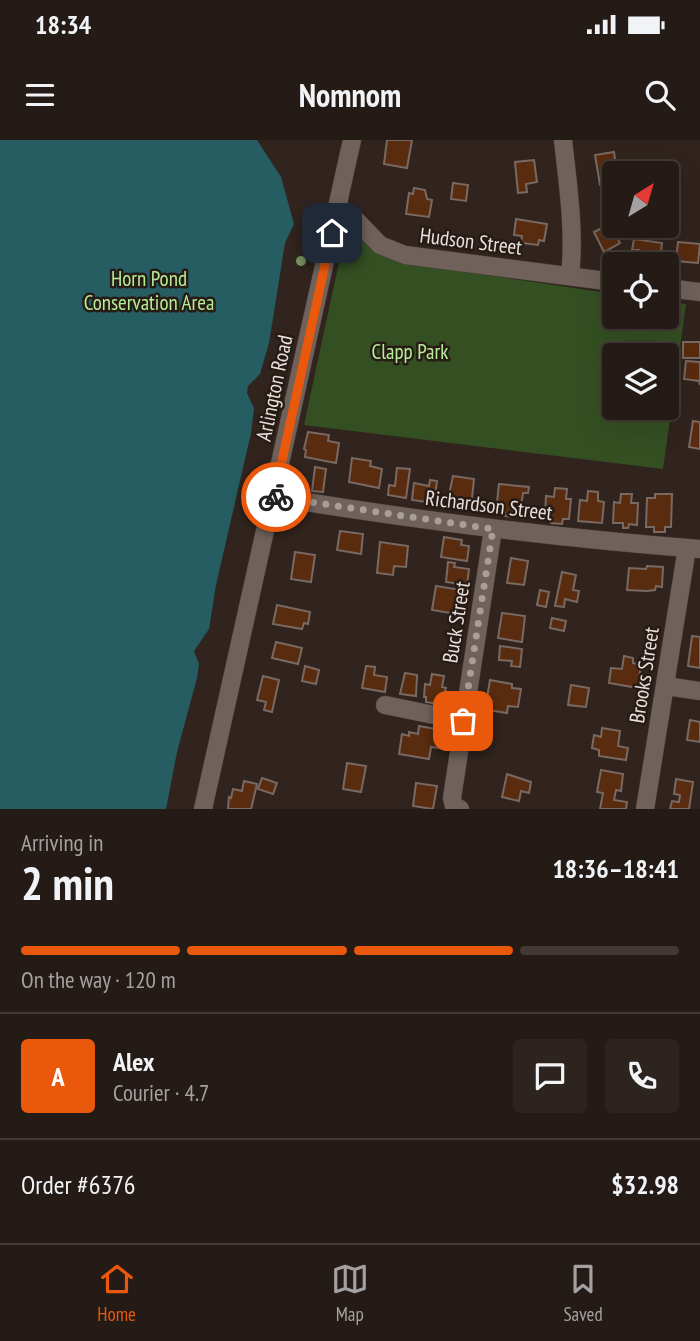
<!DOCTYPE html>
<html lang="en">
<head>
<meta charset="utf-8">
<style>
	body { margin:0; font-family:"PT Sans Narrow",sans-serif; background:#2d241f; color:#f1f3f6; height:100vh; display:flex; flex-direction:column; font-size:26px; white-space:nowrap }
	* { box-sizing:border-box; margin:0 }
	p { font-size:23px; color:#a3a1a1 }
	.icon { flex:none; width:38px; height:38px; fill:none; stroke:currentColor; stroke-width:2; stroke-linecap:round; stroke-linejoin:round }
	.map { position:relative; height:669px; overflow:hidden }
	.panel { display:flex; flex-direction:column; background:#251b16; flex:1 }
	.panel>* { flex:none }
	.needle { width:46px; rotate:37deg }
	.tools { position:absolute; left:602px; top:21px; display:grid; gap:14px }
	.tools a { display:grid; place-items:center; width:77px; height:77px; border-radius:7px; background:#251b16; box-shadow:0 7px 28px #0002,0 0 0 2px #423935; font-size:35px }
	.pin { position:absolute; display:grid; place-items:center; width:60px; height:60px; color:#fff; margin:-30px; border-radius:14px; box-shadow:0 4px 10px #0006 }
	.courier { position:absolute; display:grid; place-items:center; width:70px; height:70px; margin:-35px; border:5px solid #ea580c; border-radius:50%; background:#fff; color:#222; box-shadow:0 2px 9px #0007 }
	.headline em { font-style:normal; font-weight:700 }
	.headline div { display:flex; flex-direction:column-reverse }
	.headline { display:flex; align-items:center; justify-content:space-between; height:119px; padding:0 21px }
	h1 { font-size:46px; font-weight:700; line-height:52px }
	.bar { display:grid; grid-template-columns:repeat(4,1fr); gap:10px 7px; align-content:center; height:84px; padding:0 21px }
	.bar i { height:9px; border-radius:5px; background:#423935 }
	.bar .current { background:#ea580c }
	.bar p { grid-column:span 4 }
	.line { display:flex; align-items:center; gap:18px; padding:0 21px; border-top:2px solid #423935 }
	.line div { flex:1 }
	.round { display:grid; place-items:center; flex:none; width:74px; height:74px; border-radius:7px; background:#2d241f }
	.status { display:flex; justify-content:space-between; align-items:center; height:49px; padding:0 35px; background:#251b16; direction:ltr }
	.status svg { height:19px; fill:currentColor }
	header { display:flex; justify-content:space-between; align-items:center; height:91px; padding:0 21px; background:#251b16; font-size:32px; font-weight:700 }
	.tab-bar { display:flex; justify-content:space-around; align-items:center; height:98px; border-top:2px solid #423935; background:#251b16; font-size:19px; color:#a3a1a1 }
	.tab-bar a { display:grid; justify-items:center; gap:4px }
	.tab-bar .current { color:#ea580c }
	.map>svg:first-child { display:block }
	.green { fill:#345023; fill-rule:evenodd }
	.water { fill:#255d63 }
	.building { fill:#592b0f; stroke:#786962; stroke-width:2 }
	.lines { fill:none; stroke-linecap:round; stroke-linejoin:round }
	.street-casing { stroke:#4a403b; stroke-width:19 }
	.secondary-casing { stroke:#4a403b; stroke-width:19 }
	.street { stroke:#70625b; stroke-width:18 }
	.secondary { stroke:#70625b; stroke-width:18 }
	.tree { fill:#7a9360 }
	.done { stroke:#a89e9a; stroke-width:7; stroke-dasharray:0 12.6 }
	.route { stroke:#ea580c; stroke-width:9 }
	.labels { text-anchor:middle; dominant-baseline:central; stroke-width:5; stroke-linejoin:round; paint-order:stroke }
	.street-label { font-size:21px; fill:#e8e0dc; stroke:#271b15 }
	.park-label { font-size:21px; fill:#b5ed96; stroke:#271b15 }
</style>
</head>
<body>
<div class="status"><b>18:34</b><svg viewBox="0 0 49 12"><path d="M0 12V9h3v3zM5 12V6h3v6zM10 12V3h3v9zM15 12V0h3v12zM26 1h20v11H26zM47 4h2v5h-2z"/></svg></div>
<header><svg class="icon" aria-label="menu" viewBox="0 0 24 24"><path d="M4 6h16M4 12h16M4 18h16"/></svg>Nomnom<svg class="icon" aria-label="search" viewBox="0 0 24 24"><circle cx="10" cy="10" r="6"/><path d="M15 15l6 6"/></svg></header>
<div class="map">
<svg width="700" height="669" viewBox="0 0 700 669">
	<rect width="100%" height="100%" fill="#31241e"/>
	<path class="green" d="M347,85L378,114L405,123L614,154V177H667V162L686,164L663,329L304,285ZM614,215H667V268H614Z"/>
	<polygon class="water" points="0,0 257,0 281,37 294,84 285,103 269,203 260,234 248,246 247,253 254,268 251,293 216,445 209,489 194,511 199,524 197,538 177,612 166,669 0,669"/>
	<g class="building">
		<polygon points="387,0 412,0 407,28 384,24"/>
		<polygon points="614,12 617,33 609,36 610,44 600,45 595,15"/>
		<polygon points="534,20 537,42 526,44 527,52 518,53 515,22"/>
		<polygon points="453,43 468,45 466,61 451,59"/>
		<polygon points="414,48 425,50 427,59 432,60 429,77 406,74 409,53 413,54"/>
		<polygon points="516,79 547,84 544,101 539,100 538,105 521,103 522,96 514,95"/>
		<polygon points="610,84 620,103 604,112 594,92"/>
		<polygon points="634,99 662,103 660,120 638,118 639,110 632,110"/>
		<polygon points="678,102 700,104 698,123 676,121"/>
		<rect x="683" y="202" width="17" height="16"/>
		<polygon points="686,221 700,222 700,245 699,241 684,239"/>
		<polygon points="693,281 700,282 700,309 689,307"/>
		<polygon points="308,292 329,295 328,301 339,303 336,323 305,317 306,310 304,309"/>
		<polygon points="352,318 371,321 370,326 382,329 379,348 349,342"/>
		<polygon points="315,327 326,329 323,352 312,351"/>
		<polygon points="397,328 410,329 406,358 388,355 389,345 395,346"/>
		<polygon points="453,336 474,339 471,367 457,369 457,366 447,364"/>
		<polygon points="430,340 437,341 434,363 412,360 414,343 429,346"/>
		<polygon points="499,344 529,347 528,353 523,353 520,373 512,372 511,377 505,376 505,372 496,371"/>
		<polygon points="555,348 567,349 566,359 571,359 569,379 563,379 562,384 551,383 551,378 545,377 546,356 554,357"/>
		<polygon points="588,351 598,352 598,361 604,362 602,383 578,381 580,360 587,361"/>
		<polygon points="621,354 632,354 631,363 638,363 637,385 629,384 628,388 623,388 623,383 613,383 614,362 620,363"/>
		<polygon points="655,354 672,354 671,387 665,387 665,392 654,392 654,387 646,387 647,358 655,358"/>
		<polygon points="340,391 363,394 361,414 337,410"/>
		<polygon points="444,397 462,400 461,405 469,406 467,421 441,417"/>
		<polygon points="380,402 408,406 406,427 394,426 393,435 377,433"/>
		<polygon points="295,412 315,415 311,442 291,439"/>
		<polygon points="511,418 528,421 524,445 507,443"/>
		<polygon points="448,422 455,423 454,427 469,429 467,445 446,442"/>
		<polygon points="647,426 663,427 662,447 656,446 655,450 647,451 627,450 629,428 646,429"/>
		<polygon points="562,432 576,435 573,450 579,451 577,462 565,459 564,467 555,466"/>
		<polygon points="436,446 467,451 463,475 432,470"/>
		<polygon points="540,450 549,452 546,467 537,465"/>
		<polygon points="277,465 310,472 308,484 304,483 302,489 273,484"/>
		<polygon points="502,473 525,476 522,502 498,498"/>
		<polygon points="552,478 566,481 564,491 550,488"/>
		<polygon points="692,496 700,497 700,528 688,526"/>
		<polygon points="276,502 302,508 298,524 272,518"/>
		<polygon points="500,506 522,509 520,527 511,526 512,521 499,520"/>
		<polygon points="624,516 633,518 633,523 641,525 638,548 609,543 611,528 622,529"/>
		<polygon points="305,526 319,530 316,544 302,541"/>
		<polygon points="366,526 375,527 374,535 387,537 385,552 362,548"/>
		<polygon points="405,533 417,535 416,556 400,554"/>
		<polygon points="432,534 444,536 442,547 446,548 442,565 426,562 426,557 424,557 425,544 430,545"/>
		<polygon points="263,536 279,540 272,572 264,570 266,562 257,560"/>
		<polygon points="490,540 512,544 512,548 521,549 518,567 508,566 507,573 488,570 490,559 487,558"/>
		<polygon points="571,545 589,548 586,567 568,565"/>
		<polygon points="690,580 700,582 700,602 687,600"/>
		<polygon points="419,586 442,590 438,608 431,607 429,619 399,614 402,594 409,596 409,592 418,594"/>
		<polygon points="602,588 620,591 618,606 628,608 626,620 599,616 599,610 592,608 594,595 601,597"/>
		<polygon points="347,623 366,626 361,652 343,649"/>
		<polygon points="601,630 623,634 621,651 616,650 614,660 627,662 626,669 600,669 603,653 597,652"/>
		<polygon points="507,634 531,642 529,653 521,651 519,661 502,657"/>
		<polygon points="262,638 277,643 273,654 258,649"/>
		<polygon points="676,639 693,642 689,669 670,669 672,661 679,662 680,655 674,654"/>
		<polygon points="244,641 257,644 251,669 228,669 229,657 231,658 233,649 242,651"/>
		<polygon points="416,643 437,646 433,669 413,666"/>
	</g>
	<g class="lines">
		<g class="street-casing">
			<g id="street">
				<path d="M563,0C568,46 575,90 570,136"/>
				<polyline points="338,68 350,74 380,105 405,115 614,142"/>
				<polyline points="667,148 700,152"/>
				<path d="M274,357C415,380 557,398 700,409"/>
				<polyline points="666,546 700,551"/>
				<polyline points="385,565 463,581"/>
				<polyline points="460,669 454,666 452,658 493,389"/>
				<polyline points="645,669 687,408"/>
			</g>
		</g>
		<g class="secondary-casing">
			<polyline id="secondary" points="203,669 352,0"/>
		</g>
		<use href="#street" class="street"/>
		<use href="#secondary" class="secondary"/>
	</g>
	<circle class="tree" cx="301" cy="121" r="5"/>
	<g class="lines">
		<polyline class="done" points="276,357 493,389 463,581"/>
		<polyline class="route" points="276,357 274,357 332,93"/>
	</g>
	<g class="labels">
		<g class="street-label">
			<text transform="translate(471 101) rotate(7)">Hudson Street</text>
			<text transform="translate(274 248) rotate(-78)">Arlington Road</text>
			<text transform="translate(489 365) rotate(7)">Richardson Street</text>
			<text transform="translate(456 482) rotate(-81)">Buck Street</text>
			<text transform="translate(644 535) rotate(-81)">Brooks Street</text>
		</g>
		<g class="park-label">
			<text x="149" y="138">Horn Pond<tspan x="149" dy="24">Conservation Area</tspan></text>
			<text x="410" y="211">Clapp Park</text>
		</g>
	</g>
</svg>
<div class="tools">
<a><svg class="needle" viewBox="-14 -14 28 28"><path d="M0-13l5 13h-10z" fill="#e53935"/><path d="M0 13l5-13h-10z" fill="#a3a1a1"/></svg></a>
<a><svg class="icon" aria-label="locate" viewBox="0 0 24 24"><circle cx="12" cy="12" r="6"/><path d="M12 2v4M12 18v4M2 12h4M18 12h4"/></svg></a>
<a><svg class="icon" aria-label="layers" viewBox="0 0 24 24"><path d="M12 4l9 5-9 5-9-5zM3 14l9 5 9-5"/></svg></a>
</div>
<div class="pin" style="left:463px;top:581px;background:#ea580c"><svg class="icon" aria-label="bag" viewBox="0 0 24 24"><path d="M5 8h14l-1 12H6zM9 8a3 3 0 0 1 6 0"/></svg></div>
<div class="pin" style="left:332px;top:93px;background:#1f2937"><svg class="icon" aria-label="home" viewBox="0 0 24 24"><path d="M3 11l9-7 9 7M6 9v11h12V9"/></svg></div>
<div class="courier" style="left:276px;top:357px"><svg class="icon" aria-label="bike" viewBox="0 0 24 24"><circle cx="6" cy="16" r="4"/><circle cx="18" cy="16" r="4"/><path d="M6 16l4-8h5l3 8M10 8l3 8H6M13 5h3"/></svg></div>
</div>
<section class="panel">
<div class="headline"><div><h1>2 min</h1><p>Arriving in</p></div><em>18:36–18:41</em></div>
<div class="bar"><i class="current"></i><i class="current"></i><i class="current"></i><i></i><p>On the way · 120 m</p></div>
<div class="line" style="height:126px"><b class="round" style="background:#ea580c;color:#fff">A</b><div><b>Alex</b><p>Courier · 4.7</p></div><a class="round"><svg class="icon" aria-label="chat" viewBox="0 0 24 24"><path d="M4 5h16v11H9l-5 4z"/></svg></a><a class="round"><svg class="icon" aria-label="phone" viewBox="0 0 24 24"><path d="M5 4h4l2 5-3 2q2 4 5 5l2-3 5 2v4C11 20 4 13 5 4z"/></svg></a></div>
<div class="line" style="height:91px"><div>Order #6376</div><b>$32.98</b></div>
</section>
<nav class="tab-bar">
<a class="current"><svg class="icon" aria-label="home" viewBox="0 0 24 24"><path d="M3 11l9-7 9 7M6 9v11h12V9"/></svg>Home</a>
<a><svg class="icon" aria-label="map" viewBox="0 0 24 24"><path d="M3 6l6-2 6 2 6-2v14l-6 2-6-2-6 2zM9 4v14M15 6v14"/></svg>Map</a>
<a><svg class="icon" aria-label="saved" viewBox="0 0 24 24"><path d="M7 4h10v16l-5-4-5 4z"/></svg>Saved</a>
</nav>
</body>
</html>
